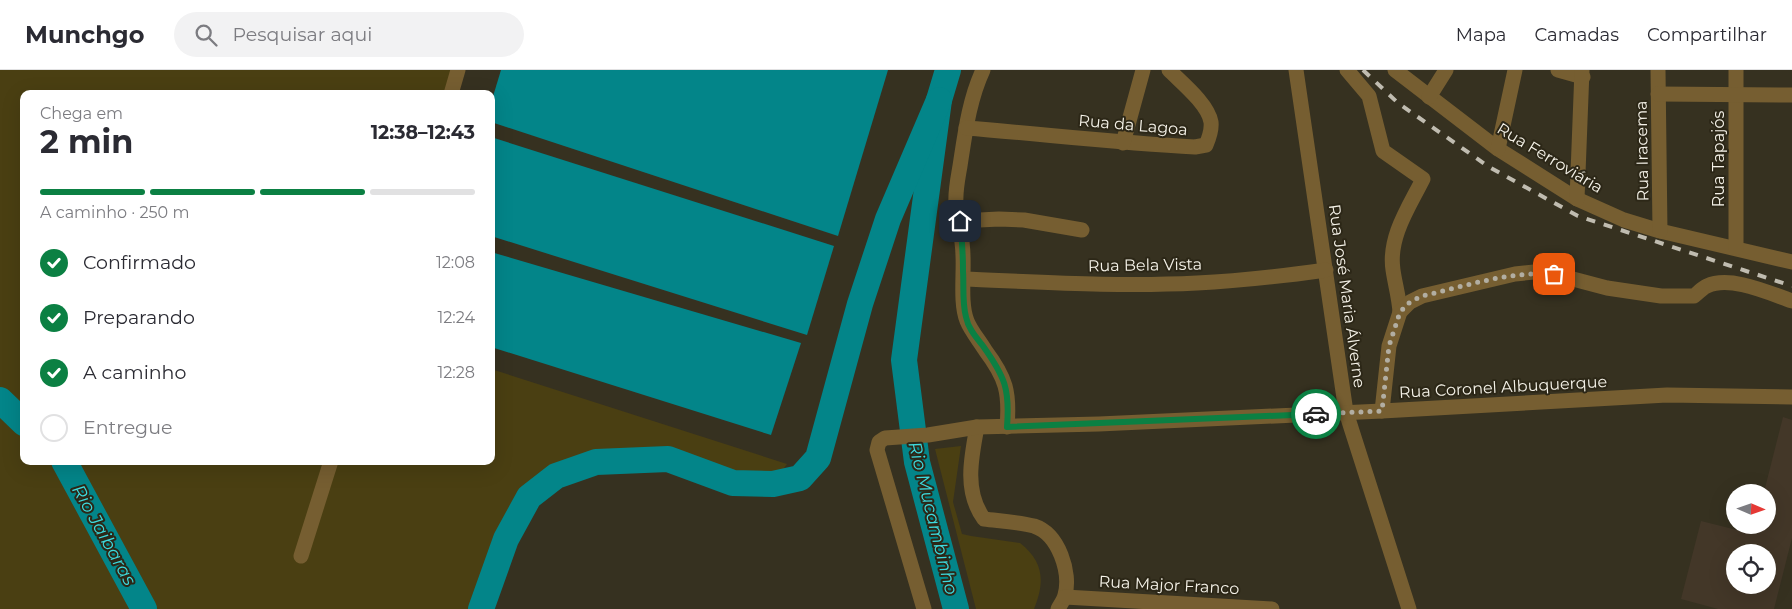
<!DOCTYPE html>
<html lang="pt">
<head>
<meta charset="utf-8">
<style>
	body { margin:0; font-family:Montserrat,sans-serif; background:#f2f2f3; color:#2b2b33; height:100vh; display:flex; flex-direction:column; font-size:19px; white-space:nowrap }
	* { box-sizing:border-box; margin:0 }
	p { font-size:16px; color:#7c7c81 }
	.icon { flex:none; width:28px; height:28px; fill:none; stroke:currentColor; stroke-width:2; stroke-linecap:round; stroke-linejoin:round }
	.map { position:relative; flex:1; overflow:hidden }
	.sheet { position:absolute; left:20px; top:20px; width:475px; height:375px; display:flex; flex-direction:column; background:#fff; border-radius:10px; box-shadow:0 5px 20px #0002 }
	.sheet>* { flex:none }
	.needle { width:32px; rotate:92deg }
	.fabs { position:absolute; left:1726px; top:414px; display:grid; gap:10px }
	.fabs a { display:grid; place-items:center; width:50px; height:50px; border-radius:50%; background:#fff; box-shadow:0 5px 20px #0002; font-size:25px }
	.pin { position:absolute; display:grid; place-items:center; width:42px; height:42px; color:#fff; margin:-21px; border-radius:10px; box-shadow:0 2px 8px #0006 }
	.courier { position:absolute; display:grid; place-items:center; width:50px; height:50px; margin:-25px; border:4px solid #0b8043; border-radius:50%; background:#fff; color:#222; box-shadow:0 1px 6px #0007 }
	.head em { font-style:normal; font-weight:700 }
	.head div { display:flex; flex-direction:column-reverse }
	.head { display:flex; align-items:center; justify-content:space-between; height:85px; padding:0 20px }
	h1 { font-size:32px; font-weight:700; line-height:38px }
	.bar { display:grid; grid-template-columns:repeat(4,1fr); gap:8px 5px; align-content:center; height:60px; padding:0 20px }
	.bar i { height:6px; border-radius:4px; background:#e1e1e2 }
	.bar .current { background:#0b8043 }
	.bar p { grid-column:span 4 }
	ol { padding:0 20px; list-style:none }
	li { display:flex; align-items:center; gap:15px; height:55px }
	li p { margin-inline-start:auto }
	li .icon { padding:5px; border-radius:50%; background:#0b8043; color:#fff; stroke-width:4 }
	li:last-child { color:#7c7c81 }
	li i { width:28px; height:28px; border:2px solid #e1e1e2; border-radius:50% }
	header { display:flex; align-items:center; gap:30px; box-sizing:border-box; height:70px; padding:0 25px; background:#fff; border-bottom:1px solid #e1e1e2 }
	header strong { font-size:24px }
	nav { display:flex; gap:28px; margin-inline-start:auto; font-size:18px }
	.search { width:350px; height:45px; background:#f2f2f3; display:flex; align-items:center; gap:12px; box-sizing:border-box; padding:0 18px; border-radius:28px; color:#7c7c81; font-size:19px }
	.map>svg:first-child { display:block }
	.medical { fill:#433728; fill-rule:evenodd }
	.green { fill:#4a3f12 }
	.water { fill:#038589 }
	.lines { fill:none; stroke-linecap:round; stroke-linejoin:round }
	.river { stroke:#038589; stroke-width:26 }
	.minor { stroke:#765e31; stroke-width:15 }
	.rail { stroke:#c0bcb0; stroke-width:4; stroke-dasharray:9 9; stroke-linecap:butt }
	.done { stroke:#b2aea2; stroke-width:5; stroke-dasharray:0 9 }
	.route { stroke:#0b8043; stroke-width:6 }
	.labels { text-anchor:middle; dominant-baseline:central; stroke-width:4; stroke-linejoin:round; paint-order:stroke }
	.street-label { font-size:16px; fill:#f5f2e8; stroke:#2c2717 }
	.water-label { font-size:18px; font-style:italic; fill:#3edade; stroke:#2c2717 }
</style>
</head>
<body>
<header>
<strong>Munchgo</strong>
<div class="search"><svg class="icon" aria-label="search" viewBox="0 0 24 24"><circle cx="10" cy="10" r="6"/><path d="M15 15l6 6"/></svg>Pesquisar aqui</div>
<nav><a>Mapa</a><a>Camadas</a><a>Compartilhar</a></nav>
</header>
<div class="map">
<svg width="1792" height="539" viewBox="0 0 1792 539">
	<rect width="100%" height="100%" fill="#363120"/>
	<path class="medical" d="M1783,347L1792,350V468L1774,539H1718L1681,529L1701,451L1753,464L1756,455H1768V422H1764ZM1735,482H1768V515H1735Z"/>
	<g class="green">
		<polygon points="0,0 458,0 450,24 24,24 24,391 491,391 491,299 787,394 773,414 733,413 668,389 596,392 556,406 529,427 506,469 481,539 0,539"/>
		<path d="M961,376L953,432L962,464L971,466L1020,473C1044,492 1045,512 1034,539H976L935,379Z"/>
	</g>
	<g class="water">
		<polygon points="501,0 888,0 838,166 491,52 491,33"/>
		<polygon points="491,67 834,176 807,265 491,166"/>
		<polygon points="491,182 801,273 771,365 491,277"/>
	</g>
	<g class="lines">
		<g class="river">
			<polyline points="948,0 939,30 904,290 917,392 956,539"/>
			<polyline points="0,330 24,353"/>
			<polyline points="64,391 144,539"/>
			<polyline points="481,539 506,469 529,427 556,406 596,392 668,389 733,413 773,414 800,408 818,388 860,234 888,149 939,30"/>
		</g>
		<g class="minor">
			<path d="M983,0C969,30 965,64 960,96C958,108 955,121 956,134C958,151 963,169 963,186C964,205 960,234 967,251C971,261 979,270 985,280C1006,308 1010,322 1007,357"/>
			<polyline points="1296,0 1346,342 1409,539"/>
			<path d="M1347,0L1369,26L1383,81L1423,109C1409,137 1388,167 1393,200C1395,214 1399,227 1400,242"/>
			<polyline points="1395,0 1498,79 1577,129 1624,150 1660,161 1792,192"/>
			<polyline points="1558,0 1583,7"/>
			<polyline points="1658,0 1660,161"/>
			<polyline points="1736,0 1736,178"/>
			<polyline points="451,24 458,0"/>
			<polyline points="1658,24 1792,25"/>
			<polyline points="1429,27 1446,0"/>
			<path d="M966,58C1042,64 1118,73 1195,77L1206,75C1209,68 1212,60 1211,52C1208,34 1182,13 1169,0"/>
			<polyline points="1123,73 1143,0"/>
			<polyline points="1498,79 1515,0"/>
			<polyline points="1577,129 1582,0"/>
			<polyline points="960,151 999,149 1024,150 1082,160"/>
			<path d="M964,209C1041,212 1119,217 1197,213C1240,211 1283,206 1326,200"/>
			<path d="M1382,341L1389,276L1400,242L1410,232L1422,226L1515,204L1534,202L1554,204L1607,218L1661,226H1694C1698,223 1702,218 1707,216C1730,205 1769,223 1792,231"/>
			<path d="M977,357C971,388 964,422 984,449C1000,451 1018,452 1034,456C1059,464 1071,503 1065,525C1064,530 1060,535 1058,539"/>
			<polyline points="301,486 331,391"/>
			<polyline points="1065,527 1272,539"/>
			<polyline points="924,539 877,380 879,372 885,368 928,365 977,357 1099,354 1382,341 1667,325 1792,327"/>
		</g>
		<polyline class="rail" points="1363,0 1398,33 1489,97 1578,146 1792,216"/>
	</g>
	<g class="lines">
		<path class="done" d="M1316,344L1382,341L1389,276L1400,242L1410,232L1422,226C1466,216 1509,201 1554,204"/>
		<path class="route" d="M960,151C962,168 963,184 963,201C964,216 962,232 966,247C968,258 976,267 983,276C1005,307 1010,319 1007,357L1316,344"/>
	</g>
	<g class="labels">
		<g class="street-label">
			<text transform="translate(1133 55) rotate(5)">Rua da Lagoa</text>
			<text transform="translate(1642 81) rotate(-91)">Rua Iracema</text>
			<text transform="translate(1550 88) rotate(31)">Rua Ferroviária</text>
			<text transform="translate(1718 89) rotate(-90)">Rua Tapajós</text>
			<text transform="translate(1145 195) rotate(-1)">Rua Bela Vista</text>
			<text transform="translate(1347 226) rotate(82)">Rua José Maria Álverne</text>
			<text transform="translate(1503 317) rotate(-3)">Rua Coronel Albuquerque</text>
			<text transform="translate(1169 515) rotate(3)">Rua Major Franco</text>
		</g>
		<g class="water-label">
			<text transform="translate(933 448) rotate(76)">Rio Mucambinho</text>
			<text transform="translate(104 465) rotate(61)">Rio Jaibaras</text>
		</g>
	</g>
</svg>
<div class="fabs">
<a><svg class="needle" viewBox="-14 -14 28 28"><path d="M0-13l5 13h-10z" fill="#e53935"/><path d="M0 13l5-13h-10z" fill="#7c7c81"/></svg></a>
<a><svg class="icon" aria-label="locate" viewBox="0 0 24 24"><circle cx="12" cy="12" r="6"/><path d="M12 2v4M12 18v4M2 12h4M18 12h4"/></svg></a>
</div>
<div class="pin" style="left:1554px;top:204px;background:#ea580c"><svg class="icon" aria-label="bag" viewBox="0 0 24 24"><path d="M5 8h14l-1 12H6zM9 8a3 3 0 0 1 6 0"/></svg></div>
<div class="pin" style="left:960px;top:151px;background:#1f2937"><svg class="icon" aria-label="home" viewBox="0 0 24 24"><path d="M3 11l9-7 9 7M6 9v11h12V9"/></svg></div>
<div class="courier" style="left:1316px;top:344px"><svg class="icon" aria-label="car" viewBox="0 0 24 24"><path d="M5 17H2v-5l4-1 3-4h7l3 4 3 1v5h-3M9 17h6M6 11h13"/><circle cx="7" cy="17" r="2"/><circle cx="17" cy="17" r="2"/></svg></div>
<section class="sheet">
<div class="head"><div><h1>2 min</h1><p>Chega em</p></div><em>12:38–12:43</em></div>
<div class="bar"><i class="current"></i><i class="current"></i><i class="current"></i><i></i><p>A caminho · 250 m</p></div>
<ol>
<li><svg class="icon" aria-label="check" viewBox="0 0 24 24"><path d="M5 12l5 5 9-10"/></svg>Confirmado<p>12:08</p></li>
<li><svg class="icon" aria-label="check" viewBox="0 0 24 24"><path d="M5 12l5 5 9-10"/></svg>Preparando<p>12:24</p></li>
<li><svg class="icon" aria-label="check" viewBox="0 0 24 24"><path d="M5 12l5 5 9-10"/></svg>A caminho<p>12:28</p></li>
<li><i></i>Entregue</li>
</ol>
</section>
</div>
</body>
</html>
